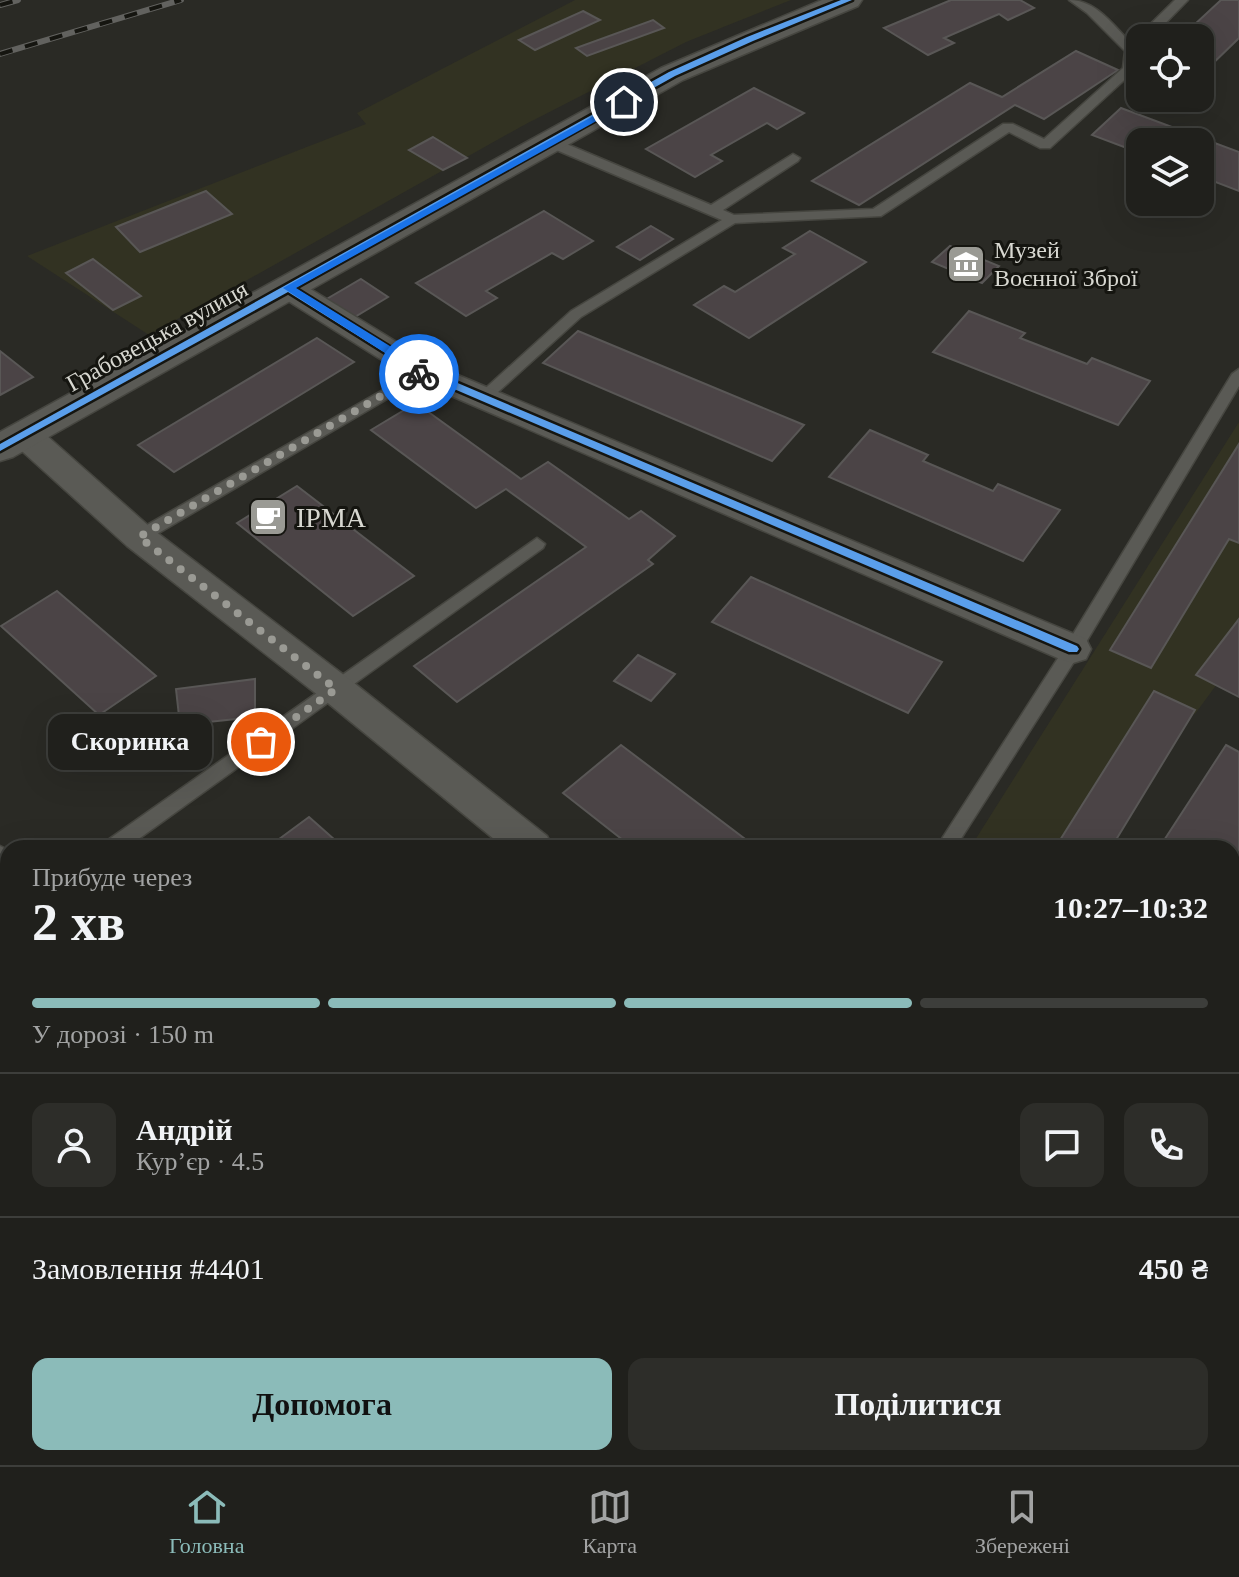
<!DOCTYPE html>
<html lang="uk">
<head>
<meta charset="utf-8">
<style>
	body { margin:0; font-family:"Times New Roman",serif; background:#2d2d29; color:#f1f3f6; height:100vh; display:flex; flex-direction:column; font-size:30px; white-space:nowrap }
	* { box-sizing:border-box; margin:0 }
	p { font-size:26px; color:#a2a3a3 }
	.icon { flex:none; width:44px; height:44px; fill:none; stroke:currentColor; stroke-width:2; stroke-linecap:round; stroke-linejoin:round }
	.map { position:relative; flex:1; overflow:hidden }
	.details { position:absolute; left:0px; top:840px; width:1240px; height:626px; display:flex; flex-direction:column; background:#20201c; border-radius:24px 24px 0 0; box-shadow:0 8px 32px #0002,0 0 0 2px #3d3e3b }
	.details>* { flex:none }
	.controls { position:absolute; left:1126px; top:24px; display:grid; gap:16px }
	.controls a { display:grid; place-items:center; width:88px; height:88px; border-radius:16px; background:#20201c; box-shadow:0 8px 32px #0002,0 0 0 2px #3d3e3b; font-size:40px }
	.pin { position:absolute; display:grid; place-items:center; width:68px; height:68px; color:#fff; margin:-34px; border:4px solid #fff; border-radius:50%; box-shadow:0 2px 8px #0007 }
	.courier { position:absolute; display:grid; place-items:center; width:80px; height:80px; margin:-40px; border:6px solid #1a73e8; border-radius:50%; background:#fff; color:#222; box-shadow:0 2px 10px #0007 }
	.bubble { position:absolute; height:56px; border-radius:16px; background:#20201c; box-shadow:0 8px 32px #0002,0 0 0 2px #3d3e3b; font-size:26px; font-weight:800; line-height:56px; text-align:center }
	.head em { font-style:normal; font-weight:800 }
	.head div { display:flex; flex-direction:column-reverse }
	.head { display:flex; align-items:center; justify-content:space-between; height:136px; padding:0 32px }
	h1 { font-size:52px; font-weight:800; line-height:60px }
	.bar { display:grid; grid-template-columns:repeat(4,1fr); gap:12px 8px; align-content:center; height:96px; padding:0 32px }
	.bar i { height:10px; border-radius:6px; background:#3d3e3b }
	.bar .on { background:#8bbbb9 }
	.bar p { grid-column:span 4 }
	.line { display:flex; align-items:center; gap:20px; padding:0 32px; border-top:2px solid #3d3e3b }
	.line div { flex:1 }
	.round { display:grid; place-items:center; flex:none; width:84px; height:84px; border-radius:16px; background:#2d2d29 }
	.primary-button { display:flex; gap:16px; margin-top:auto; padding:16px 32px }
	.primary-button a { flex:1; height:92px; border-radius:16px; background:#8bbbb9; color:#111; font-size:32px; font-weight:800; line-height:92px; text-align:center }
	.primary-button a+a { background:#2d2d29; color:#f1f3f6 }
	.menu { display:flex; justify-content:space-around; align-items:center; height:112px; border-top:2px solid #3d3e3b; background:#20201c; font-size:22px; color:#a2a3a3 }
	.menu a { display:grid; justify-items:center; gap:4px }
	.menu .on { color:#8bbbb9 }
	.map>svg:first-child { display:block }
	.built { fill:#323222 }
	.building { fill:#4b4446; stroke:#595756; stroke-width:2 }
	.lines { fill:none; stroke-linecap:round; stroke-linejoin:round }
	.service-casing { stroke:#464640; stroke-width:3 }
	.minor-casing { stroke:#464640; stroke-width:3 }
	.tertiary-casing { stroke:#464640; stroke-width:3 }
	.service { fill:#5a5a55; fill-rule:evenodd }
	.minor { fill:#5a5a55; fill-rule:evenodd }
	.tertiary { fill:#5a5a55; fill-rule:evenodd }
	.rail-casing { stroke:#62625f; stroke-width:6 }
	.rail { stroke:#151510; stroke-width:4; stroke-dasharray:13; stroke-linecap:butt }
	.cycleway-casing { stroke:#151510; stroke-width:5 }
	.cycleway { fill:#5a9eea; fill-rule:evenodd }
	.route { fill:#1a73e8 }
	.done { stroke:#9a9a94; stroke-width:8; stroke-dasharray:0 14.4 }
	.labels { text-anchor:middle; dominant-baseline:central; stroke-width:6; stroke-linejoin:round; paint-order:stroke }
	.far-poi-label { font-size:24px; fill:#d7d7d0; stroke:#151510; text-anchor:start }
	.far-street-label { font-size:24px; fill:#d7d7d0; stroke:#151510 }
	.poi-label { font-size:28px; fill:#d7d7d0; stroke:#151510; text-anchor:start }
</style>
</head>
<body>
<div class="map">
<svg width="1239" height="1465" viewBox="0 0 1239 1465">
	<rect width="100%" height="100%" fill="#2a2a25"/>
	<g class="built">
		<polygon points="575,0 791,0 686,42 524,125 149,335 27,256 366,124 357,113"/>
		<polygon points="1239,422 1239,659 1236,658 1195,714 1178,705 1092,848 970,848"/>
	</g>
	<g class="building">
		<polygon points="951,0 1020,0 1034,8 1008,20 999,14 944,38 954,43 928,55 884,28"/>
		<polygon points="1221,0 1239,0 1239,38 1206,70 1200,68 1200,38 1180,38"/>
		<polygon points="583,11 600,20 535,50 519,40"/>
		<polygon points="653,20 664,28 587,56 576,48"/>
		<polygon points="1076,51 1118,70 1044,119 1015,105 859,205 812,181 970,83 1002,97"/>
		<polygon points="754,88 804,113 777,129 767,123 711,155 722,161 695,177 646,149"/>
		<polygon points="1121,108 1239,152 1239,191 1200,176 1200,142 1140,142 1140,153 1092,135"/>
		<polygon points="433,137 467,158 443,170 409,150"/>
		<polygon points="206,191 232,214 140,252 116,227"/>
		<polygon points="544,211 593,241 563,259 552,253 486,291 497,298 466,316 416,283"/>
		<polygon points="651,226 673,239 640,260 617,247"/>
		<polygon points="810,231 866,262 749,338 694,305 724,286 735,292 795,254 783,248"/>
		<polygon points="950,246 999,266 982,283 932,262"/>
		<polygon points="93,259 141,296 113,310 66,273"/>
		<polygon points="361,279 388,297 353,318 325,300"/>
		<polygon points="969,311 1025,333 1020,338 1087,364 1092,358 1150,381 1118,425 933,352"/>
		<polygon points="578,331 804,425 772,461 543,363"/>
		<polygon points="317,338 354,362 174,472 138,445"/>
		<polygon points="0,351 33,377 0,395"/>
		<polygon points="416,403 521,479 548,462 629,519 641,511 675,536 648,560 653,564 457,702 414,666 586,547 506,489 476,508 371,430"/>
		<polygon points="870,430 928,455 923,461 993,491 998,484 1060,510 1023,561 829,477"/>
		<polygon points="1239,444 1239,543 1229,539 1151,668 1110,650"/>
		<polygon points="297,486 414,576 353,616 237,523"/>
		<polygon points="751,577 942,662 908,713 712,622"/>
		<polygon points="57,591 156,676 99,715 1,626"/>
		<polygon points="1239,619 1239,697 1196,675"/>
		<polygon points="638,655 675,674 651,701 614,681"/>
		<polygon points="255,679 255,717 180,725 176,689"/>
		<polygon points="1154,691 1195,710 1111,848 1055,848"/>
		<polygon points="621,745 757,848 633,848 563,793"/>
		<polygon points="1226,745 1239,752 1239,958 1232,969 1232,848 1159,848"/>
		<polygon points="309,817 344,848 267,848"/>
		<polygon points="1232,1062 1239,1066 1239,1231 1232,1227"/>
		<polygon points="0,1166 8,1172 8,1218 0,1227"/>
		<polygon points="1232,1283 1239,1289 1239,1354 1232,1348"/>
		<polygon points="234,1458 359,1458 364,1464 240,1465"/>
		<polygon points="528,1458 650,1458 643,1465 521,1465"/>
		<polygon points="952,1458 1075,1458 1083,1465 960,1465"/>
	</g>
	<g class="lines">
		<g class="service-casing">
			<g id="service">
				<path d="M1069,0C1096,0 1113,25 1131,43L1175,0H1188L1151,38H1140L1133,72L1050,148H1040L1009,132L881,216L735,223L581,317L488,401H478V395L571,311L722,220L547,146V140H557L711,205L793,154L800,158L798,161L723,210L734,215L873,209L1003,124H1013L1044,139L1123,68L1125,51L1087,13Z"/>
				<polygon points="423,367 430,372 428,375 145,541 133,541 131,537 133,533"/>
				<polygon points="1239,369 1239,386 1079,654 955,848 936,848 1067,644 1232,374"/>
				<polygon points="537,538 545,544 543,548 126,848 103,848 105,842"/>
				<polygon points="0,846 8,850 8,874 0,870"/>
				<polygon points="8,1295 8,1323 0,1326 0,1298"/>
			</g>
		</g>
		<g class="minor-casing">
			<g id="minor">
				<polygon points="288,279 299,282 434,365 1086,639 1091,649 1086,659 1073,663 1060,659 412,379 277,294 273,288 277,282"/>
				<polygon points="25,424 37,427 151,528 349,679 547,836 553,848 505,848 323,699 127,546 13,443 9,435 13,427"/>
				<polygon points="1232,1438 1239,1442 1239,1465 1195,1465 1192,1458 1232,1458"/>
			</g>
		</g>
		<g class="tertiary-casing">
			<polygon id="tertiary" points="822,0 862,0 858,6 683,80 13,457 0,461 0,432 661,68"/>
		</g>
		<use href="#service" class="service"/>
		<use href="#minor" class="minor"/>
		<use href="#tertiary" class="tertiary"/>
		<g class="rail-casing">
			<g id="rail">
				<polyline points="0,5 18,0"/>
				<polyline points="0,54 181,0"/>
			</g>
		</g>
		<use href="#rail" class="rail"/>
		<g class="cycleway-casing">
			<polygon id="cycleway" points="841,0 852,0 753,41 675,76 295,288 427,370 1077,646 1079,649 1077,652 1069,652 419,374 288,292 0,451 0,444 669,72 747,37"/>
		</g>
		<use href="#cycleway" class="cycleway"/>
	</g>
	<polygon class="route" points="624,99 627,104 296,288 427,369 428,372 423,376 415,376 415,372 283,288"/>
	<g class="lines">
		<polyline class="done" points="261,742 336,689 139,537 419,374"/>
	</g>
	<defs>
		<g id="museum-square" transform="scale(2)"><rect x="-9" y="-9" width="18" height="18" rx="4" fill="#9a9a94" stroke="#151510"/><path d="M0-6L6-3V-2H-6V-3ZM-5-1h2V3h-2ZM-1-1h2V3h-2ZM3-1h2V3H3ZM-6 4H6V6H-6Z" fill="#fff"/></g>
		<g id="cafe-square" transform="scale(2)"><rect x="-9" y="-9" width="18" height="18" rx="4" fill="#9a9a94" stroke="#151510"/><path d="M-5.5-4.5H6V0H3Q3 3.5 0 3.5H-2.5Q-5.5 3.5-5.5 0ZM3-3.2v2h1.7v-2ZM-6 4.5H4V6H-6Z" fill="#fff"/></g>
	</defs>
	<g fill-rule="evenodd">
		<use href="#museum-square" x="966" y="264"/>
		<use href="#cafe-square" x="268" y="517"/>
	</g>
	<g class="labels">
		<g class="far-poi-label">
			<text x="994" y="250">Музей<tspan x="994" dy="28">Воєнної Зброї</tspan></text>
		</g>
		<g class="far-street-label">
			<text transform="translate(157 336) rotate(-29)">Грабовецька вулиця</text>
		</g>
		<g class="poi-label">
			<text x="296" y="517">ІРМА</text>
		</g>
	</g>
</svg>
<div class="controls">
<a><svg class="icon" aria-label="locate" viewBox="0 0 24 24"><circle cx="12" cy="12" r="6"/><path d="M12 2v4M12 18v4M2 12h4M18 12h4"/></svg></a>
<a><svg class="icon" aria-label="layers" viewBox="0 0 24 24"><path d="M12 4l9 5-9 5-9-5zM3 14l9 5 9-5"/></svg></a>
</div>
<div class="pin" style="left:261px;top:742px;background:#ea580c"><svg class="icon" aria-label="bag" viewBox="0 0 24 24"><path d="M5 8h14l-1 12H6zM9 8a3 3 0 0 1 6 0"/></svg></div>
<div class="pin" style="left:624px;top:102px;background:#1f2937"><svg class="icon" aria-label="home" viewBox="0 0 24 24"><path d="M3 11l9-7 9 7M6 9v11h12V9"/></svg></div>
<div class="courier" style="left:419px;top:374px"><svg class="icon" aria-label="bike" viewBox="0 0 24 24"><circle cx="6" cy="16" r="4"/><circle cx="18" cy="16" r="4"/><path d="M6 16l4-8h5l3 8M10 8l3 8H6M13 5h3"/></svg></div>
<div class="bubble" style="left:48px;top:714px;width:164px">Скоринка</div>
<section class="details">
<div class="head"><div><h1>2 хв</h1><p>Прибуде через</p></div><em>10:27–10:32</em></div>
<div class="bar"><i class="on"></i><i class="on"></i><i class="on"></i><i></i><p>У дорозі · 150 m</p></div>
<div class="line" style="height:144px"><a class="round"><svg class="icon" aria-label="person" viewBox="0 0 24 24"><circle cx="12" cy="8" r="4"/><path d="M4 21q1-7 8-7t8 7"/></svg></a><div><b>Андрій</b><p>Кур’єр · 4.5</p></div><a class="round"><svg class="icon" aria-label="chat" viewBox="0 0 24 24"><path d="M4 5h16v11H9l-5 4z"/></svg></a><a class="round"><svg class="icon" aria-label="phone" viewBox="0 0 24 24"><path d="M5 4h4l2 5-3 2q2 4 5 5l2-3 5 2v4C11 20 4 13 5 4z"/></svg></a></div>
<div class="line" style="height:104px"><div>Замовлення #4401</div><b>450 ₴</b></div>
<div class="primary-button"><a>Допомога</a><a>Поділитися</a></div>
</section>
</div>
<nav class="menu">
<a class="on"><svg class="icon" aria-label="home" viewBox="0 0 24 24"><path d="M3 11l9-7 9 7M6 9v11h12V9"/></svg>Головна</a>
<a><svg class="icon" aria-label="map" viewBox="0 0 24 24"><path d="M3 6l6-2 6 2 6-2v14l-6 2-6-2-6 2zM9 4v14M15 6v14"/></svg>Карта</a>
<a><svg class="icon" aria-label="saved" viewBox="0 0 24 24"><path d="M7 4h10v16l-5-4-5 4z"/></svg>Збережені</a>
</nav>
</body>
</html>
